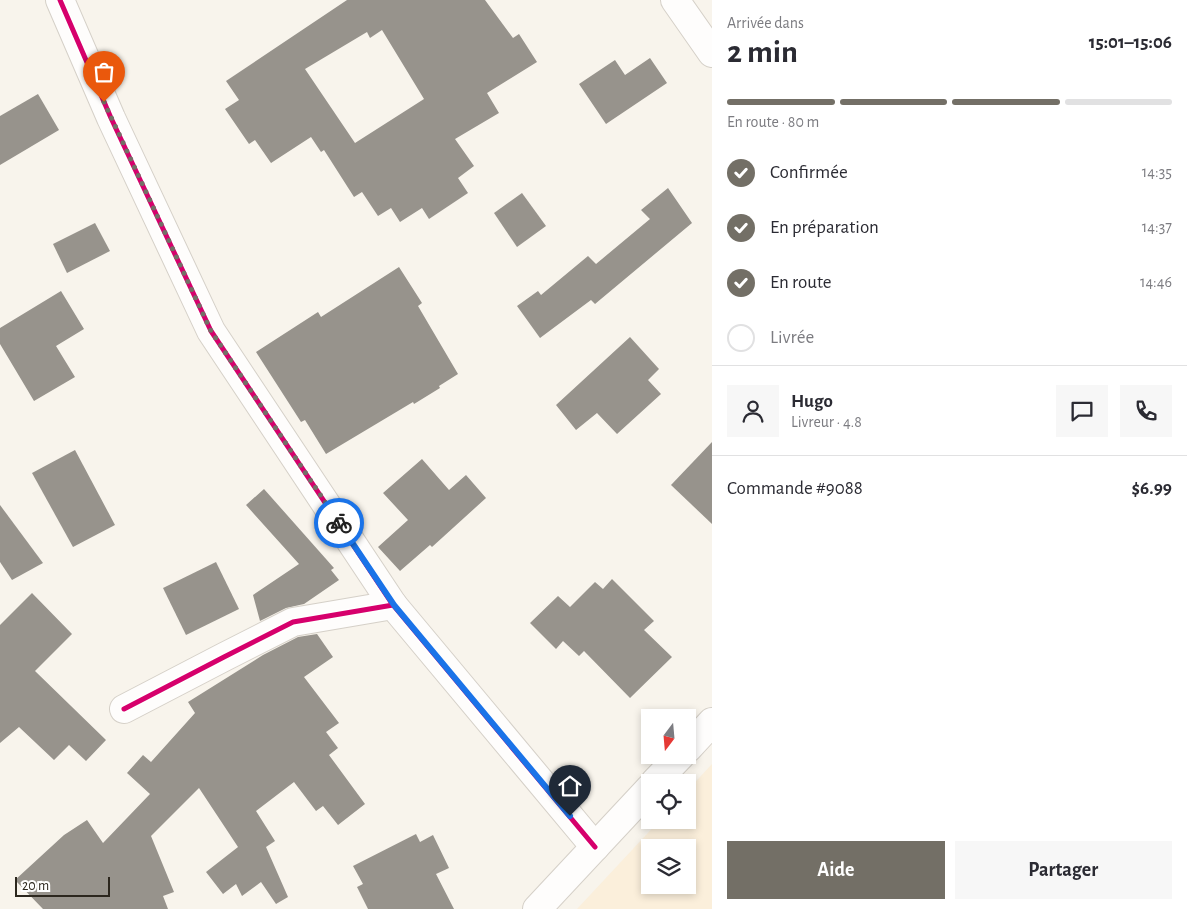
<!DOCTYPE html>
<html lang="fr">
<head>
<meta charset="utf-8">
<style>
	body { margin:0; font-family:"Alegreya Sans",sans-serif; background:#f7f7f7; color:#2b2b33; height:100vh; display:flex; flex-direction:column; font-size:19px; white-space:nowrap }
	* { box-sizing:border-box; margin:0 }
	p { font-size:16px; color:#7c7c81 }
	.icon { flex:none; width:28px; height:28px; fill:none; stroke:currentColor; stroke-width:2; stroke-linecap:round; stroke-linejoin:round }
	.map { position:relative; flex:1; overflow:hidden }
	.drawer { display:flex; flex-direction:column; background:#fff; width:475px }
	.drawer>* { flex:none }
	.needle { width:32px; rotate:196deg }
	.buttons { position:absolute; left:641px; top:709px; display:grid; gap:10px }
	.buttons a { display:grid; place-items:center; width:55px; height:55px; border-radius:0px; background:#fff; box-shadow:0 2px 8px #0003; font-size:25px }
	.scale { position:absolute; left:15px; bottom:12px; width:95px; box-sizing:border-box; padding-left:5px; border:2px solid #2c271e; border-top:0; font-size:14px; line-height:18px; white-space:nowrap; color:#2c271e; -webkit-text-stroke:4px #fff; paint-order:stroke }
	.pin { position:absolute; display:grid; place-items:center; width:42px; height:42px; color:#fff; margin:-51px -21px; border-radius:50% 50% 50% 0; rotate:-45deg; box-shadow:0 0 5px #0007 }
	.pin .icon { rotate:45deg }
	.courier { position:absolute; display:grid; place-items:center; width:50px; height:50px; margin:-25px; border:4px solid #1a73e8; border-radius:50%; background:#fff; color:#222; box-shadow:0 1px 6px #0007 }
	.summary em { font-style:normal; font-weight:600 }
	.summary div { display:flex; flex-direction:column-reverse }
	.summary { display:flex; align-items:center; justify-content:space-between; height:85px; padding:0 15px }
	h1 { font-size:32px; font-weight:600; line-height:38px }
	.bar { display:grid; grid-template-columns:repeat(4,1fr); gap:8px 5px; align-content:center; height:60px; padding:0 15px }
	.bar i { height:6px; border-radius:4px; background:#e1e1e2 }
	.bar .active { background:#736f66 }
	.bar p { grid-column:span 4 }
	.line { display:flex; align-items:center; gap:12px; padding:0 15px; border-top:1px solid #e1e1e2 }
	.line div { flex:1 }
	.round { display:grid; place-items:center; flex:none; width:52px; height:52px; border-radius:0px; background:#f7f7f7 }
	ol { padding:0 15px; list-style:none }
	li { display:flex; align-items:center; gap:15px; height:55px }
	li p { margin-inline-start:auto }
	li .icon { padding:5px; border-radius:50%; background:#736f66; color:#fff; stroke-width:4 }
	li:last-child { color:#7c7c81 }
	li i { width:28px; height:28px; border:2px solid #e1e1e2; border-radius:50% }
	.button { display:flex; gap:10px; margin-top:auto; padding:10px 15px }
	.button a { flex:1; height:58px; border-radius:0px; background:#736f66; color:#fff; font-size:20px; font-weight:600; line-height:58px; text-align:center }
	.button a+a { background:#f7f7f7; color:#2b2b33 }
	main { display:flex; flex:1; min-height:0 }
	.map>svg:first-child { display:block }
	.built { fill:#fbefdb; fill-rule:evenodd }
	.building { fill:#97938c; fill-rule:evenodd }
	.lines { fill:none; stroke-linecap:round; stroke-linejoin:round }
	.minor-casing { stroke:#d5d0c8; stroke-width:30 }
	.minor { stroke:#fefdfc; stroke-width:28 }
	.cycleway-casing { stroke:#fff; stroke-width:8 }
	.cycleway { stroke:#d6006c; stroke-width:5 }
	.done { stroke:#736f66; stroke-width:5; stroke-dasharray:0 9 }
	.route { stroke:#1a73e8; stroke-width:6 }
</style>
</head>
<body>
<main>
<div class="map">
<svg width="712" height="909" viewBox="0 0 712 909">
	<rect width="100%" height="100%" fill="#f8f4ec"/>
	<path class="built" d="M712,764V909H577L660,820H688V790ZM650,848H688V885H650Z"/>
	<g class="building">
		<path d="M347,0H485L513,38L519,34L537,62L487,93L499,113L455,139L474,166L458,178L468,193L429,219L422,208L400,222L391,208L378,216L362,192L354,197L324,150L321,152L311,137L271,163L255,140L249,144L225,109L239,100L226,81ZM382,30L424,99L355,143L305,69L367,32L370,38Z"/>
		<polygon points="650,58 667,83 606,124 579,84 615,60 625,75"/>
		<polygon points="38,94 59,130 0,165 0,116"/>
		<polygon points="668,188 692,223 595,304 591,300 540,338 517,306 538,291 541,295 588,256 596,264 650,219 641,210"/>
		<polygon points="522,193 546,226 517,247 494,213"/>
		<polygon points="95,223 110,251 67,273 53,244"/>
		<polygon points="399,267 422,303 418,306 458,374 439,386 440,388 414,404 413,402 326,454 305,420 301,422 256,352 318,312 321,317"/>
		<polygon points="61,291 84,329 56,346 75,377 34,401 0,344 0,328"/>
		<polygon points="630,337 659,369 648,380 661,394 617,434 597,413 576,430 556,405"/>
		<polygon points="712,442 712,524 671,485"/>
		<polygon points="75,450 115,525 73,547 32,473"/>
		<polygon points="422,459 449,490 466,475 486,498 432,547 430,545 400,571 378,547 408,520 383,493"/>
		<polygon points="264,489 334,568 331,570 339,580 304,604 286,608 260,621 253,595 299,564 246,505"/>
		<polygon points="0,505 43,563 12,580 0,562"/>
		<polygon points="216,562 239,609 186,635 163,588"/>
		<polygon points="612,579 654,621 644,630 672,657 630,698 584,651 579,656 563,641 556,649 530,623 558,596 570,607 595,582 603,589"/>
		<polygon points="32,593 72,634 35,671 106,740 86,761 69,745 54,760 19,727 0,743 0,625"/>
		<polygon points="317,634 333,657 304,677 339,723 326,732 338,748 329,755 365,804 338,825 323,806 316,811 294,782 256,811 275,841 266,847 288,897 276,904 261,882 242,896 236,884 223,894 206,872 238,847 199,788 151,836 174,892 163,896 168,909 43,909 15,880 64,835 87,820 103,843 150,794 127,773 143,755 151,762 195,713 188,702 263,655 298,637"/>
		<polygon points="416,834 420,842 433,835 449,868 436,874 454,909 368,909 357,887 363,884 353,866"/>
	</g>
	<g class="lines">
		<g class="minor-casing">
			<g id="minor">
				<polyline points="60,0 111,118 211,331 393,605 595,847"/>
				<polyline points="675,0 712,53"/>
				<polyline points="124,709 224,657 293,622 393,605"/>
				<polyline points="688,748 712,722"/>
				<polyline points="655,782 681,755"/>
				<polyline points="537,909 650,788"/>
			</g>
		</g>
		<use href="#minor" class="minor"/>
		<g class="cycleway-casing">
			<g id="cycleway">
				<polyline points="60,0 111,118 211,331 393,605 595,847"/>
				<polyline points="124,709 224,657 293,622 393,605"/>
			</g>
		</g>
		<use href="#cycleway" class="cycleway"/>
	</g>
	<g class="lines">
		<polyline class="done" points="104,102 211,331 339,523"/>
		<polyline class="route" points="339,523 394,605 570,816"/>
	</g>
</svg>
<div class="buttons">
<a><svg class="needle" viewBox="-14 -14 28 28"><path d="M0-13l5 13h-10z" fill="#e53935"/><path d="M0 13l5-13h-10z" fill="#7c7c81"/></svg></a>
<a><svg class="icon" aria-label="locate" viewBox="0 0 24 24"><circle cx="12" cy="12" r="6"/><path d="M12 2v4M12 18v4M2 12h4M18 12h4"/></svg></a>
<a><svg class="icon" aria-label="layers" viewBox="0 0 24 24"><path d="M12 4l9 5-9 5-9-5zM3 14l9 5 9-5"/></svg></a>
</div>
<div class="scale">20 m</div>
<div class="pin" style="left:104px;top:102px;background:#ea580c"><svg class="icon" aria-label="bag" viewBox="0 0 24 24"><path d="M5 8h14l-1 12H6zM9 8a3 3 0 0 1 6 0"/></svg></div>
<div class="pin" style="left:570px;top:816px;background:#1f2937"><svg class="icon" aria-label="home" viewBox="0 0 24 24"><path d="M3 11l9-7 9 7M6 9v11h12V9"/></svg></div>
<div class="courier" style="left:339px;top:523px"><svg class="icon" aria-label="bike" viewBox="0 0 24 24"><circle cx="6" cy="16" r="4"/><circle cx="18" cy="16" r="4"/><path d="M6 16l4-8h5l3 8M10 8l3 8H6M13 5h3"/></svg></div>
</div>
<section class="drawer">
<div class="summary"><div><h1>2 min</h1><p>Arrivée dans</p></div><em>15:01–15:06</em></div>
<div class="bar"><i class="active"></i><i class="active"></i><i class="active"></i><i></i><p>En route · 80 m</p></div>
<ol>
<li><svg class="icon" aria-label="check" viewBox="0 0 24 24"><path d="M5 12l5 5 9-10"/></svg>Confirmée<p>14:35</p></li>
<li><svg class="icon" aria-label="check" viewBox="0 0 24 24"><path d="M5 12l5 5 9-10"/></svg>En préparation<p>14:37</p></li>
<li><svg class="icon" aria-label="check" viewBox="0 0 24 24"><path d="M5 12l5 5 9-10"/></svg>En route<p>14:46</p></li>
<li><i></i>Livrée</li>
</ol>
<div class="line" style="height:90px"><a class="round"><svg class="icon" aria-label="person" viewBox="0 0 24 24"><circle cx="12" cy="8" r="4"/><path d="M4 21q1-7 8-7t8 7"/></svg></a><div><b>Hugo</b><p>Livreur · 4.8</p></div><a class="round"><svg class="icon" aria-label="chat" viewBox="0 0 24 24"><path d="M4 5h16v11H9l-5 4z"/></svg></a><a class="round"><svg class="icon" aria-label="phone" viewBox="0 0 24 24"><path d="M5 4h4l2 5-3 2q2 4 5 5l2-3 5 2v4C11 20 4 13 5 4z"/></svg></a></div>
<div class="line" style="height:65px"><div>Commande #9088</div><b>$6.99</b></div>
<div class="button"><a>Aide</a><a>Partager</a></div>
</section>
</main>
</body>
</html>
